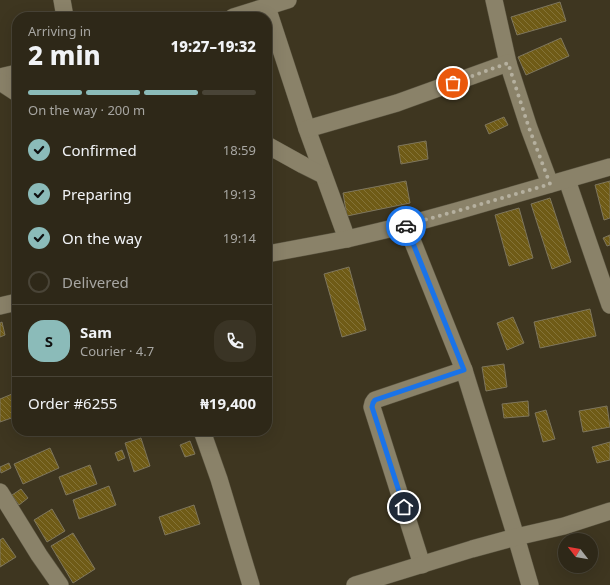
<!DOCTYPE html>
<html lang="en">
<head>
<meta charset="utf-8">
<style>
	body { margin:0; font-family:"Noto Sans",sans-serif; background:#3a3425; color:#f1f3f6; height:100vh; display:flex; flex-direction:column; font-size:15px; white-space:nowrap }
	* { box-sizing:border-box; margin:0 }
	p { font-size:13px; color:#a7a6a2 }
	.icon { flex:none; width:22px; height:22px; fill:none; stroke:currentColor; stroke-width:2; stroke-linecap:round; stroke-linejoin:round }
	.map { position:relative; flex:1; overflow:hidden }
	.panel { position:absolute; left:12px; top:12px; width:260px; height:424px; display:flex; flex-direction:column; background:#2e2818; border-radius:16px; box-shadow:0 4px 16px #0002,0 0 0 1px #494437 }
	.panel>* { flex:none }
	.needle { width:26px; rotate:301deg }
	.fabs { position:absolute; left:558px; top:533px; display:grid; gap:8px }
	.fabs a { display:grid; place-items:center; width:40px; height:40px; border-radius:50%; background:#2e2818; box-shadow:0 4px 16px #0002,0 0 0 1px #494437; font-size:20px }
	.pin { position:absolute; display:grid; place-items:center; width:34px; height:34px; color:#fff; margin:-17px; border:2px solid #fff; border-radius:50%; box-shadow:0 1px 4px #0007 }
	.courier { position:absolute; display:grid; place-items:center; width:40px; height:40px; margin:-20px; border:3px solid #1a73e8; border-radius:50%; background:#fff; color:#222; box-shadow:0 1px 5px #0007 }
	.overview em { font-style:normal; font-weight:800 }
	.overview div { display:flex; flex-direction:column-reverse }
	.overview { display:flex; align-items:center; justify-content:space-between; height:68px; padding:0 16px }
	h1 { font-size:26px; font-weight:800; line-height:30px }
	.bar { display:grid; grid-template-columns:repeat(4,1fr); gap:6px 4px; align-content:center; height:48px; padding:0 16px }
	.bar i { height:5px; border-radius:3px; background:#494437 }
	.bar .on { background:#8bbbb9 }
	.bar p { grid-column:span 4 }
	.line { display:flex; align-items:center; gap:10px; padding:0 16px; border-top:1px solid #494437 }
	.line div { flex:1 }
	.round { display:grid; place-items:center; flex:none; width:42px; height:42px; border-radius:16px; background:#3a3425 }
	ol { padding:0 16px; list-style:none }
	li { display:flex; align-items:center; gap:12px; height:44px }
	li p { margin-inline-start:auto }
	li .icon { padding:4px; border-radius:50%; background:#8bbbb9; color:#111; stroke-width:4 }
	li:last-child { color:#a7a6a2 }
	li i { width:22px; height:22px; border:2px solid #494437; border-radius:50% }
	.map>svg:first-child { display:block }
	.building { fill:url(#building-back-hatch); stroke:#7e765d }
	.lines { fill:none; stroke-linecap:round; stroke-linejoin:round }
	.minor-casing { stroke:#5a5440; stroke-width:18 }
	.minor { stroke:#8a8269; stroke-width:17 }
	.done { stroke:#b5b09f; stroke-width:4; stroke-dasharray:0 7.2 }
	.route { stroke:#1a73e8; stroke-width:5 }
</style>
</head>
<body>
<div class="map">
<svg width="610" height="585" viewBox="0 0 610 585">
	<defs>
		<pattern id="building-back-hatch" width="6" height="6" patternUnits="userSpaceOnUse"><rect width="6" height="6" fill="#6f5b16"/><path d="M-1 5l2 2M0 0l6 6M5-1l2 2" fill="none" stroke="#847338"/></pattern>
	</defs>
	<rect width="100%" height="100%" fill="#3e3620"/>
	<g class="building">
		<polygon points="560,2 566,21 517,35 511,17"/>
		<polygon points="561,38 569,56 526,75 518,57"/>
		<polygon points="504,117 508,125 489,134 485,125"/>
		<polygon points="426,141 428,159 401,164 398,146"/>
		<polygon points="406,181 410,203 347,216 343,193"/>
		<polygon points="610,181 610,218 604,220 595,185"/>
		<polygon points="550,198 571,262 552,269 531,204"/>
		<polygon points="519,208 533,258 509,266 495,215"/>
		<polygon points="610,235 610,245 607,246 603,238"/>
		<polygon points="349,267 366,330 342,337 324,274"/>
		<polygon points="590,309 596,336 540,348 534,322"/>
		<polygon points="513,317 524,343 507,350 497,323"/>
		<polygon points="2,322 5,335 0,337 0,323"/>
		<polygon points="504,364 507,387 486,391 482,367"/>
		<polygon points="17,392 17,416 0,422 0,399"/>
		<polygon points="528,401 529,416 504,418 502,404"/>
		<polygon points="607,406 610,427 583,432 579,411"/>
		<polygon points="546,410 555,439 543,442 535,413"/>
		<polygon points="138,431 152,431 140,436"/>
		<polygon points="141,438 150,466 134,472 125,443"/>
		<polygon points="190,441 195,454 185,457 180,445"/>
		<polygon points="610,442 610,460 597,463 592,447"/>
		<polygon points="50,448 59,468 23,484 14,464"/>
		<polygon points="122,450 125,458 118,461 115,453"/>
		<polygon points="9,463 11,468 1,473 0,467"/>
		<polygon points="90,465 97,484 66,495 59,477"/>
		<polygon points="109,486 116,505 79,519 73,500"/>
		<polygon points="21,489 28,498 19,505 12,495"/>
		<polygon points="194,505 200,524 165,535 159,517"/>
		<polygon points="52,509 65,531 47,542 34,520"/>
		<polygon points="73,533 95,569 73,583 51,546"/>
		<polygon points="3,538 16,557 0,567 0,540"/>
	</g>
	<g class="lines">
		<g class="minor-casing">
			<g id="minor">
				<polyline points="62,0 65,17"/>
				<polyline points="494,0 508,63 529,128 550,184"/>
				<polyline points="267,7 307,129 347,239"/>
				<polyline points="233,17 288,0"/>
				<polyline points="0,77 17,73"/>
				<polyline points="0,82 17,93"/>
				<polyline points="307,129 397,103 508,63"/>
				<polyline points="267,145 303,165 323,175"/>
				<polyline points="567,180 610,305"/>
				<polyline points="406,225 464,370 516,537 530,585"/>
				<polyline points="267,254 347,239 406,225 457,211 610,167"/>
				<polyline points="0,306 17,302"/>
				<polyline points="202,431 219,479 251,585"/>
				<polyline points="0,492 39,555 60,585"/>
				<polyline points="422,565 372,407 373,403 375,400 464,370"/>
				<polyline points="355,585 472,549 516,537 564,526 610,511"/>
			</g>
		</g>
		<use href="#minor" class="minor"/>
	</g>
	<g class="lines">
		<polyline class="done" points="406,226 406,225 457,211 550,184 529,128 508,63 453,83"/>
		<polyline class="route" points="404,507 372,407 373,403 375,400 464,370 406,226"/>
	</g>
</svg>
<div class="fabs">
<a><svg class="needle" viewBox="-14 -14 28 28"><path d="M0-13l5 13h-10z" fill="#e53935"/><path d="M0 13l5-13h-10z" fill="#a7a6a2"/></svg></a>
</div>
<div class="pin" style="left:453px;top:83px;background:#ea580c"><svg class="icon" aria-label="bag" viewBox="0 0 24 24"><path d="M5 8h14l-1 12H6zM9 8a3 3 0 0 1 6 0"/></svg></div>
<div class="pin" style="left:404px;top:507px;background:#1f2937"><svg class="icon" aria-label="home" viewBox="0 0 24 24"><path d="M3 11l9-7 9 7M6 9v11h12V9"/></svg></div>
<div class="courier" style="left:406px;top:226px"><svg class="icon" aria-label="car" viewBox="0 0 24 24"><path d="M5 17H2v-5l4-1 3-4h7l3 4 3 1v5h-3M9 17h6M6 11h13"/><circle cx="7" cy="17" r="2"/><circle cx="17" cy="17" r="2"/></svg></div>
<section class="panel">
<div class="overview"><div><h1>2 min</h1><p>Arriving in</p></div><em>19:27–19:32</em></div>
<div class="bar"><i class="on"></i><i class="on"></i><i class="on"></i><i></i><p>On the way · 200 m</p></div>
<ol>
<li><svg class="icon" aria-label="check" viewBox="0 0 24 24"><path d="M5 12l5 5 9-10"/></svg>Confirmed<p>18:59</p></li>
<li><svg class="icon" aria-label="check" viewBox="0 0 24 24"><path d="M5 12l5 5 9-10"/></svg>Preparing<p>19:13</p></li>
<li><svg class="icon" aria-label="check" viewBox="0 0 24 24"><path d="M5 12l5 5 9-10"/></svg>On the way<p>19:14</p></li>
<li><i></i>Delivered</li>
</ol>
<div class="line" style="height:72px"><b class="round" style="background:#8bbbb9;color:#111">S</b><div><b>Sam</b><p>Courier · 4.7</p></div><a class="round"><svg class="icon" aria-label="phone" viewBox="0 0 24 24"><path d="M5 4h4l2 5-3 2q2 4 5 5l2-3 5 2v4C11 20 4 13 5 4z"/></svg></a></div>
<div class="line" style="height:52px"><div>Order #6255</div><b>₦19,400</b></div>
</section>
</div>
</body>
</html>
